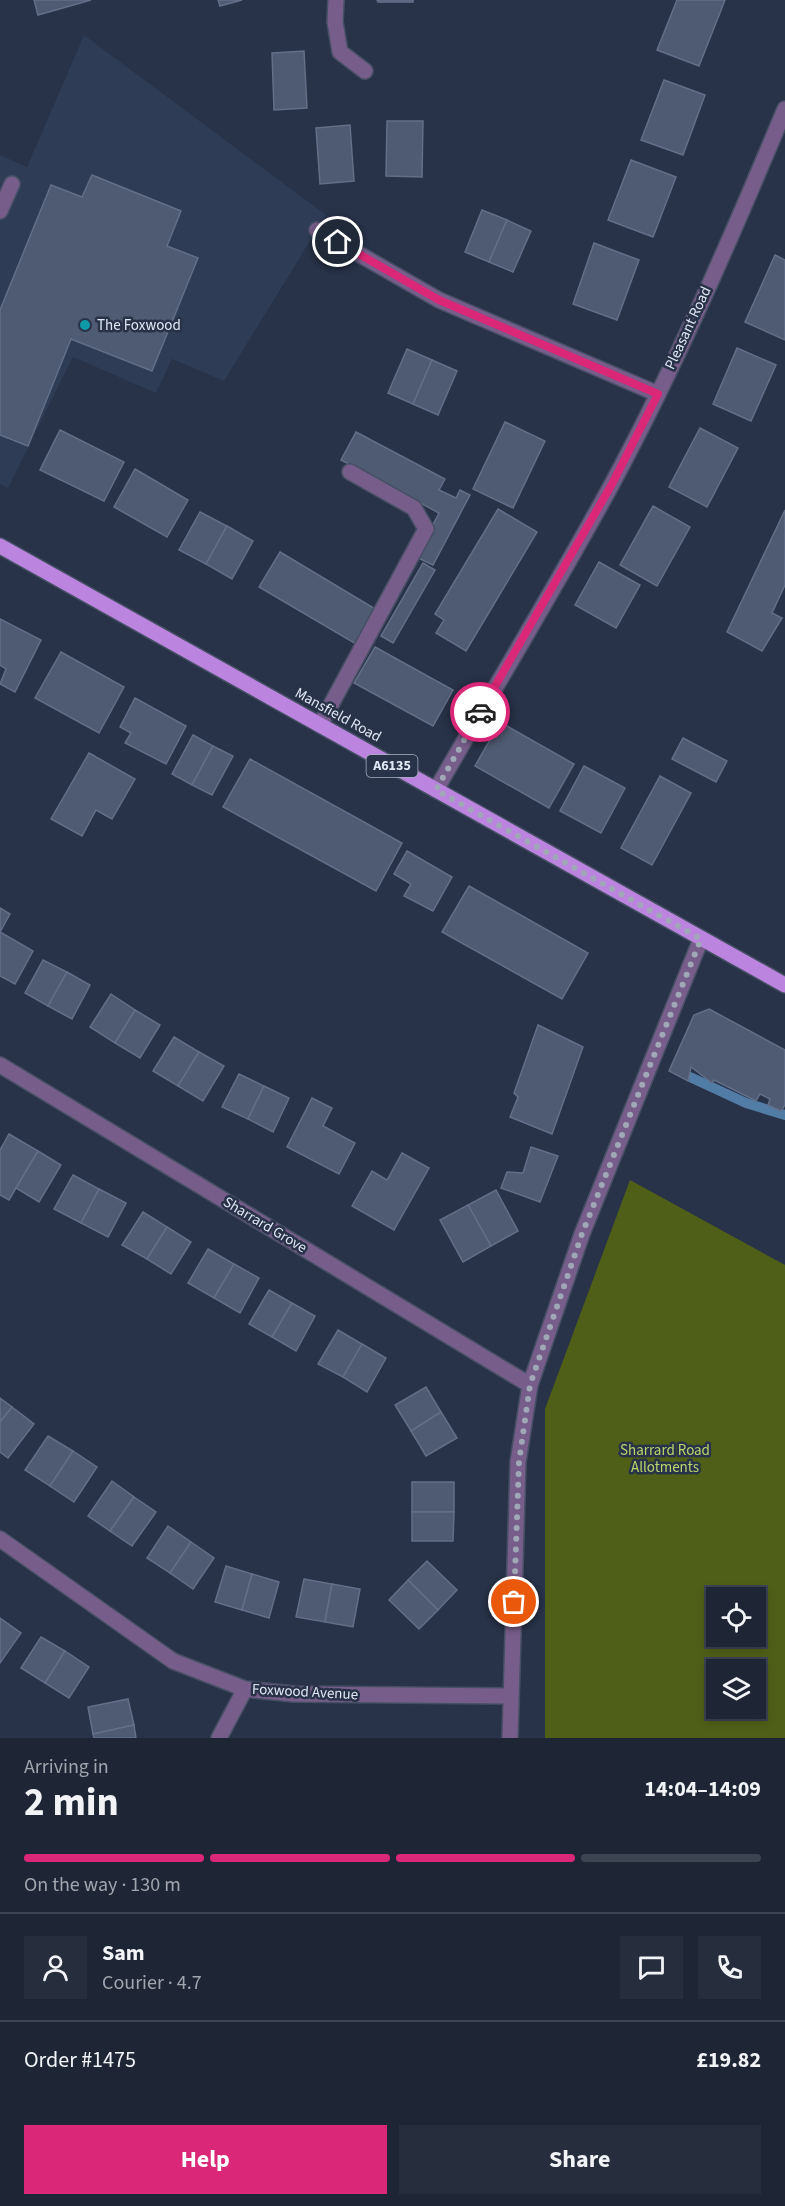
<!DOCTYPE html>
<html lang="en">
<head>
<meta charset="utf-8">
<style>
	body { margin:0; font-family:"Source Sans 3",sans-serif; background:#262e3e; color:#f1f3f6; height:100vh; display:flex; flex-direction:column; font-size:22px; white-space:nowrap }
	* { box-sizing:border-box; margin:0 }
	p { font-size:20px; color:#a1a5ad }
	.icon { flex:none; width:33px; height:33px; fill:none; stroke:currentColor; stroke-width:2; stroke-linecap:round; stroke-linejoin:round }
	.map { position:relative; height:1738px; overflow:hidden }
	.details { display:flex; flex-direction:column; background:#1e2636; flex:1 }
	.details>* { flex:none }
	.buttons { position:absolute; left:706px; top:1587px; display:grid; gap:12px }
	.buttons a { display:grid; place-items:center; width:60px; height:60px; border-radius:0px; background:#1e2636; box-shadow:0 3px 9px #0003,0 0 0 2px #3c4351; font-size:30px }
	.pin { position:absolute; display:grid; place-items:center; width:51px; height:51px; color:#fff; margin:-26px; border:3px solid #fff; border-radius:50%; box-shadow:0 2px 6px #0007 }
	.courier { position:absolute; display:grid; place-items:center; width:60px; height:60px; margin:-30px; border:4px solid #db2777; border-radius:50%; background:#fff; color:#222; box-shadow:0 2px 8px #0007 }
	.head em { font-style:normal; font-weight:700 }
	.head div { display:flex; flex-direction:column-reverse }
	.head { display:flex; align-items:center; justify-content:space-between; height:102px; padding:0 24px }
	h1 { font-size:39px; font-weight:700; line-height:45px }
	.bar { display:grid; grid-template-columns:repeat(4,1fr); gap:9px 6px; align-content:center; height:72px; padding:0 24px }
	.bar i { height:8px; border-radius:4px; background:#3c4351 }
	.bar .selected { background:#db2777 }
	.bar p { grid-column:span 4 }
	.line { display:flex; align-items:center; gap:15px; padding:0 24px; border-top:2px solid #3c4351 }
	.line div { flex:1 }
	.round { display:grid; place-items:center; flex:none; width:63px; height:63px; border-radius:0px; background:#262e3e }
	.primary-button { display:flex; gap:12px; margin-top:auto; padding:12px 24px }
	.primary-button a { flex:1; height:69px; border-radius:0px; background:#db2777; color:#fff; font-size:24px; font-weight:700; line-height:69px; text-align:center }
	.primary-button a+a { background:#262e3e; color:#f1f3f6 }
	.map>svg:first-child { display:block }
	.built { fill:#2e3c56 }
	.green { fill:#505f17; fill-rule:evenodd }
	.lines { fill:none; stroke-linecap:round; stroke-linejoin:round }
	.stream { stroke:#517ca5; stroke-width:10 }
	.building { fill:#4f5b72; stroke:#636f88; stroke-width:1.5 }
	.lane-casing { stroke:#454f64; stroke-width:18 }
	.street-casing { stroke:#454f64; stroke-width:18 }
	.primary-casing { stroke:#454f64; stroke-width:18 }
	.lane { stroke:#775d89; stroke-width:15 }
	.street { stroke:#775d89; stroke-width:15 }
	.primary { stroke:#bb84df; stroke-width:15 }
	.done { stroke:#a0a8b8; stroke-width:6; stroke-dasharray:0 10.8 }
	.route { stroke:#db2777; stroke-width:8 }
	.culture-dot { fill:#0f9aa8; stroke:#283248; stroke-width:2 }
	.labels { text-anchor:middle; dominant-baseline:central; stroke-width:5; stroke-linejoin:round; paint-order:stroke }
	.shield { fill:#283248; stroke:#a9b1c1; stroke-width:1.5 }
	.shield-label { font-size:14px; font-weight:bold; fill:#e0e7f5 }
	.poi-label { font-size:15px; fill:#e0e7f5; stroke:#283248; text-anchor:start }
	.street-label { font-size:15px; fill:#e0e7f5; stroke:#283248 }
	.park-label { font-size:15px; fill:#bbd56b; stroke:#283248 }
</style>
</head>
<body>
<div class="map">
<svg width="785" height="1738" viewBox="0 0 785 1738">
	<rect width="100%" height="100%" fill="#283248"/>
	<polygon class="built" points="84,35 326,215 224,381 172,359 156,393 73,357 8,488 0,484 0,155 27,167"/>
	<path class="green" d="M630,1180L785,1265V1738H545V1409ZM717,1598H756V1636H717ZM717,1670H756V1708H717Z"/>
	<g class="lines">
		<polyline class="stream" points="690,1077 746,1103 785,1115"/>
	</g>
	<g class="building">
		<polygon points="34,0 91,0 38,15"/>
		<polygon points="218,0 242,0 220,6"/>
		<polygon points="377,0 413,0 413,2 378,2"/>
		<polygon points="677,0 725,0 699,66 657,50"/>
		<polygon points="304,51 307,108 274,110 272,53"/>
		<polygon points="664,80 705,95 683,155 641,140"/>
		<polygon points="387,121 423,121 422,177 386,176"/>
		<polygon points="350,125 354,181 320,184 316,128"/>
		<polygon points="631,160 676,177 653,237 608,220"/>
		<polygon points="92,175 181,211 167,246 198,258 152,371 71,339 28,446 0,435 0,310 51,185 82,197"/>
		<polygon points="482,210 507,220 489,262 465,252"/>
		<polygon points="507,220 531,231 513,272 489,262"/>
		<polygon points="594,243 639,260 617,320 573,304"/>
		<polygon points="775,255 785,260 785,340 745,322"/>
		<polygon points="737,348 776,365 751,421 713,404"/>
		<polygon points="407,349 432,360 413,404 388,393"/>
		<polygon points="432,360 457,371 438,415 413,404"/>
		<polygon points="505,422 545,441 513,508 473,489"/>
		<polygon points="700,428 738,448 707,507 669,487"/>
		<polygon points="60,430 124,462 104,501 40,470"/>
		<polygon points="356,432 445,479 439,490 456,498 460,490 470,495 433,565 416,557 439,513 341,460"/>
		<polygon points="135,469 188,500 167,537 114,507"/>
		<polygon points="653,506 690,527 657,586 620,565"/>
		<polygon points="498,509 537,532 466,651 436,633 444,620 435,614"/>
		<polygon points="785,510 785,585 772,613 782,618 762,651 727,632"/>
		<polygon points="200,512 227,526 206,564 179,550"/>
		<polygon points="227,526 253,541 232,579 206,564"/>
		<polygon points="280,552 377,610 356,644 259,587"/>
		<polygon points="599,562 640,585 616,628 575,605"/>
		<polygon points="423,563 435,570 393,643 381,636"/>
		<polygon points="0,619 41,640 15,692 0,684 6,669 0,665"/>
		<polygon points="375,647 453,690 433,726 354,683"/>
		<polygon points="61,652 124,687 99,733 35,698"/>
		<polygon points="135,698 186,726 166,764 125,743 131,733 120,727"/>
		<polygon points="500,722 574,764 549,808 475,766"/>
		<polygon points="193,735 213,746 192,785 172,774"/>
		<polygon points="683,738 727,761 716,782 672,759"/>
		<polygon points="213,746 233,756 212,795 192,785"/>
		<polygon points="89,753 135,779 112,819 96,810 82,836 51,819"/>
		<polygon points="250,759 402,843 376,891 223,807"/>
		<polygon points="584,766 625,788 601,833 560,811"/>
		<polygon points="660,776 691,793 652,865 621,848"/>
		<polygon points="407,851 452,877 433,911 404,896 411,884 394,874"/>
		<polygon points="469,886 588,953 562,999 442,932"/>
		<polygon points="0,908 10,914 0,932"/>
		<polygon points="0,932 33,951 15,984 0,976"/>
		<polygon points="43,960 67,972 48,1006 25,993"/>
		<polygon points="67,972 90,985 72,1019 48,1006"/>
		<polygon points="111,994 135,1010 115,1043 90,1027"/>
		<polygon points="709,1009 785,1050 785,1105 781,1111 768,1105 770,1099 760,1094 756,1101 714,1080 712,1083 691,1067 688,1081 669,1071 694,1015"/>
		<polygon points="135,1010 160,1025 140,1058 115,1043"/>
		<polygon points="538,1025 583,1047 552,1134 510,1117 518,1097 514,1093"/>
		<polygon points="174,1037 199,1052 178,1086 153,1071"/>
		<polygon points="199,1052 224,1066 203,1101 178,1086"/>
		<polygon points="239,1074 264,1086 248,1119 222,1107"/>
		<polygon points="264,1086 289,1098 273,1132 248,1119"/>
		<polygon points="312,1098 332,1108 323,1126 355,1143 339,1174 287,1147"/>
		<polygon points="9,1134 38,1151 9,1200 0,1195 0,1150"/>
		<polygon points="531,1147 558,1156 540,1202 501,1188 507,1172 523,1173"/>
		<polygon points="38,1151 61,1165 39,1202 16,1188"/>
		<polygon points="402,1153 429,1168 394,1230 352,1206 372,1171 387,1180"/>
		<polygon points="73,1175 99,1189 81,1223 54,1209"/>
		<polygon points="99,1189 126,1203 108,1237 81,1223"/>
		<polygon points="496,1190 518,1231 491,1246 468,1205"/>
		<polygon points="468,1205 491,1246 463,1262 440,1220"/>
		<polygon points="143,1212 167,1227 147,1259 122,1245"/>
		<polygon points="167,1227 191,1242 171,1274 147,1259"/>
		<polygon points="208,1249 234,1264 214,1298 188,1283"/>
		<polygon points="234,1264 259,1278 240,1313 214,1298"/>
		<polygon points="269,1290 292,1303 272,1337 249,1324"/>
		<polygon points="292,1303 315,1316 296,1351 272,1337"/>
		<polygon points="338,1330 362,1344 343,1377 318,1364"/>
		<polygon points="362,1344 386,1358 367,1392 343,1377"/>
		<polygon points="426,1387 441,1412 411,1431 395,1405"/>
		<polygon points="0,1398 12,1407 0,1422"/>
		<polygon points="12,1407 34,1424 8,1458 0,1452 0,1422"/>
		<polygon points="441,1412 457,1438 426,1456 411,1431"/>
		<polygon points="48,1436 73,1451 50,1486 25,1470"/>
		<polygon points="73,1451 97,1467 74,1502 50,1486"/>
		<polygon points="112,1481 134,1497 110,1531 88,1516"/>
		<rect x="412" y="1482" width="42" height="30"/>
		<polygon points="134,1497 156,1512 132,1546 110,1531"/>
		<polygon points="412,1512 454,1512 453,1541 412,1541"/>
		<polygon points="168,1526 191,1542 170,1573 147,1558"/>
		<polygon points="191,1542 214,1558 193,1589 170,1573"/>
		<polygon points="427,1561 457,1590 438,1610 408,1580"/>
		<polygon points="226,1566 252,1574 242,1610 215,1602"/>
		<polygon points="252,1574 279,1582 269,1618 242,1610"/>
		<polygon points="304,1579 332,1584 325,1622 296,1617"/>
		<polygon points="408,1580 438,1610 419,1629 389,1600"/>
		<polygon points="332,1584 360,1589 353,1627 325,1622"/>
		<polygon points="0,1618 21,1633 0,1663"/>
		<polygon points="41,1637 65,1651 45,1683 21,1668"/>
		<polygon points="65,1651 89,1667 69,1698 45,1683"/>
		<polygon points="128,1699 134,1725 93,1734 88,1707"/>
		<polygon points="134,1725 136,1738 94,1738 93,1734"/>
	</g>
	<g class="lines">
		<g class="lane-casing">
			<polyline id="lane" points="320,725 426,529 414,508 350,472"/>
		</g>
		<g class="street-casing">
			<g id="street">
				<polyline points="336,0 335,22 340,52 365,71"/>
				<polyline points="0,211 12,184"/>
				<polyline points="317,230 439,300 658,394"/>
				<path d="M436,790C494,688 556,587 612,484C677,363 732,236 785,109"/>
				<polyline points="0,1065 530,1385"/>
				<polyline points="0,1539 173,1661 245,1689 294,1694 510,1696"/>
				<polyline points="219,1738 245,1689"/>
				<polyline points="510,1738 518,1462 530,1385 582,1234 701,939"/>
			</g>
		</g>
		<g class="primary-casing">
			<polyline id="primary" points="0,546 785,985"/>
		</g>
		<use href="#lane" class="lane"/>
		<use href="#street" class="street"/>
		<use href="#primary" class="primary"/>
	</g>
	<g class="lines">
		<polyline class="done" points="480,712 436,790 701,939 582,1234 530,1385 519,1462 514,1602"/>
		<polyline class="route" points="338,242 439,300 658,394 612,484 480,712"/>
	</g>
	<circle class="culture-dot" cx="85" cy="325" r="6"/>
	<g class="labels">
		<rect class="shield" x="366.5" y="755" width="51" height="22" rx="4.5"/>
		<g class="shield-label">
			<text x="392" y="766">A6135</text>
		</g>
		<g class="poi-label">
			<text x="97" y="325">The Foxwood</text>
		</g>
		<g class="street-label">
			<text transform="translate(688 328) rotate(-65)">Pleasant Road</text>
			<text transform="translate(338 715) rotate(29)">Mansfield Road</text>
			<text transform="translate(265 1225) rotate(31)">Sharrard Grove</text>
			<text transform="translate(305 1692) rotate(3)">Foxwood Avenue</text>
		</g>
		<g class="park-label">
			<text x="665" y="1450">Sharrard Road<tspan x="665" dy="17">Allotments</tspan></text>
		</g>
	</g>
</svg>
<div class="buttons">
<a><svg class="icon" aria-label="locate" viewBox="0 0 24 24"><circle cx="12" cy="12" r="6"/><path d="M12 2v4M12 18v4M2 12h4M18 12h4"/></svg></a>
<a><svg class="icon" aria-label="layers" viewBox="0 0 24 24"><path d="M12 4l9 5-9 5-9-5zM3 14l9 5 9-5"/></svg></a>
</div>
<div class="pin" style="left:514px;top:1602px;background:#ea580c"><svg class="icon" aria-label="bag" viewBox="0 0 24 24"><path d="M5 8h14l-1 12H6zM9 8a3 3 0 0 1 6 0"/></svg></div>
<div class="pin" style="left:338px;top:242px;background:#1f2937"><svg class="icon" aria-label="home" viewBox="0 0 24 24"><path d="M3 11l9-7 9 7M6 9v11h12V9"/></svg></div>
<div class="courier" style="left:480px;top:712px"><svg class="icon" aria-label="car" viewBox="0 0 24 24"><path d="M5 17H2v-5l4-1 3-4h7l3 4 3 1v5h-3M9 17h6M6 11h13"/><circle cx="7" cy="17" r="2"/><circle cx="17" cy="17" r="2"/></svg></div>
</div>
<section class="details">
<div class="head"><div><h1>2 min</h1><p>Arriving in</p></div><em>14:04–14:09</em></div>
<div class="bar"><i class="selected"></i><i class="selected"></i><i class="selected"></i><i></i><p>On the way · 130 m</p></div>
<div class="line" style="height:108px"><a class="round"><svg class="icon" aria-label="person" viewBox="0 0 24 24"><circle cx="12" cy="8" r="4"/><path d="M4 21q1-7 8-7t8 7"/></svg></a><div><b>Sam</b><p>Courier · 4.7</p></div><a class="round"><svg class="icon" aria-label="chat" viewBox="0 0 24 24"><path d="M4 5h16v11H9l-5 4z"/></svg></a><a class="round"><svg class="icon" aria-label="phone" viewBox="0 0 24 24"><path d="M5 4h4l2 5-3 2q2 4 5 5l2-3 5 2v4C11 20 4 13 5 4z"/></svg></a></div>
<div class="line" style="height:78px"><div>Order #1475</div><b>£19.82</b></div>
<div class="primary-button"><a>Help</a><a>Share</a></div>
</section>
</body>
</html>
